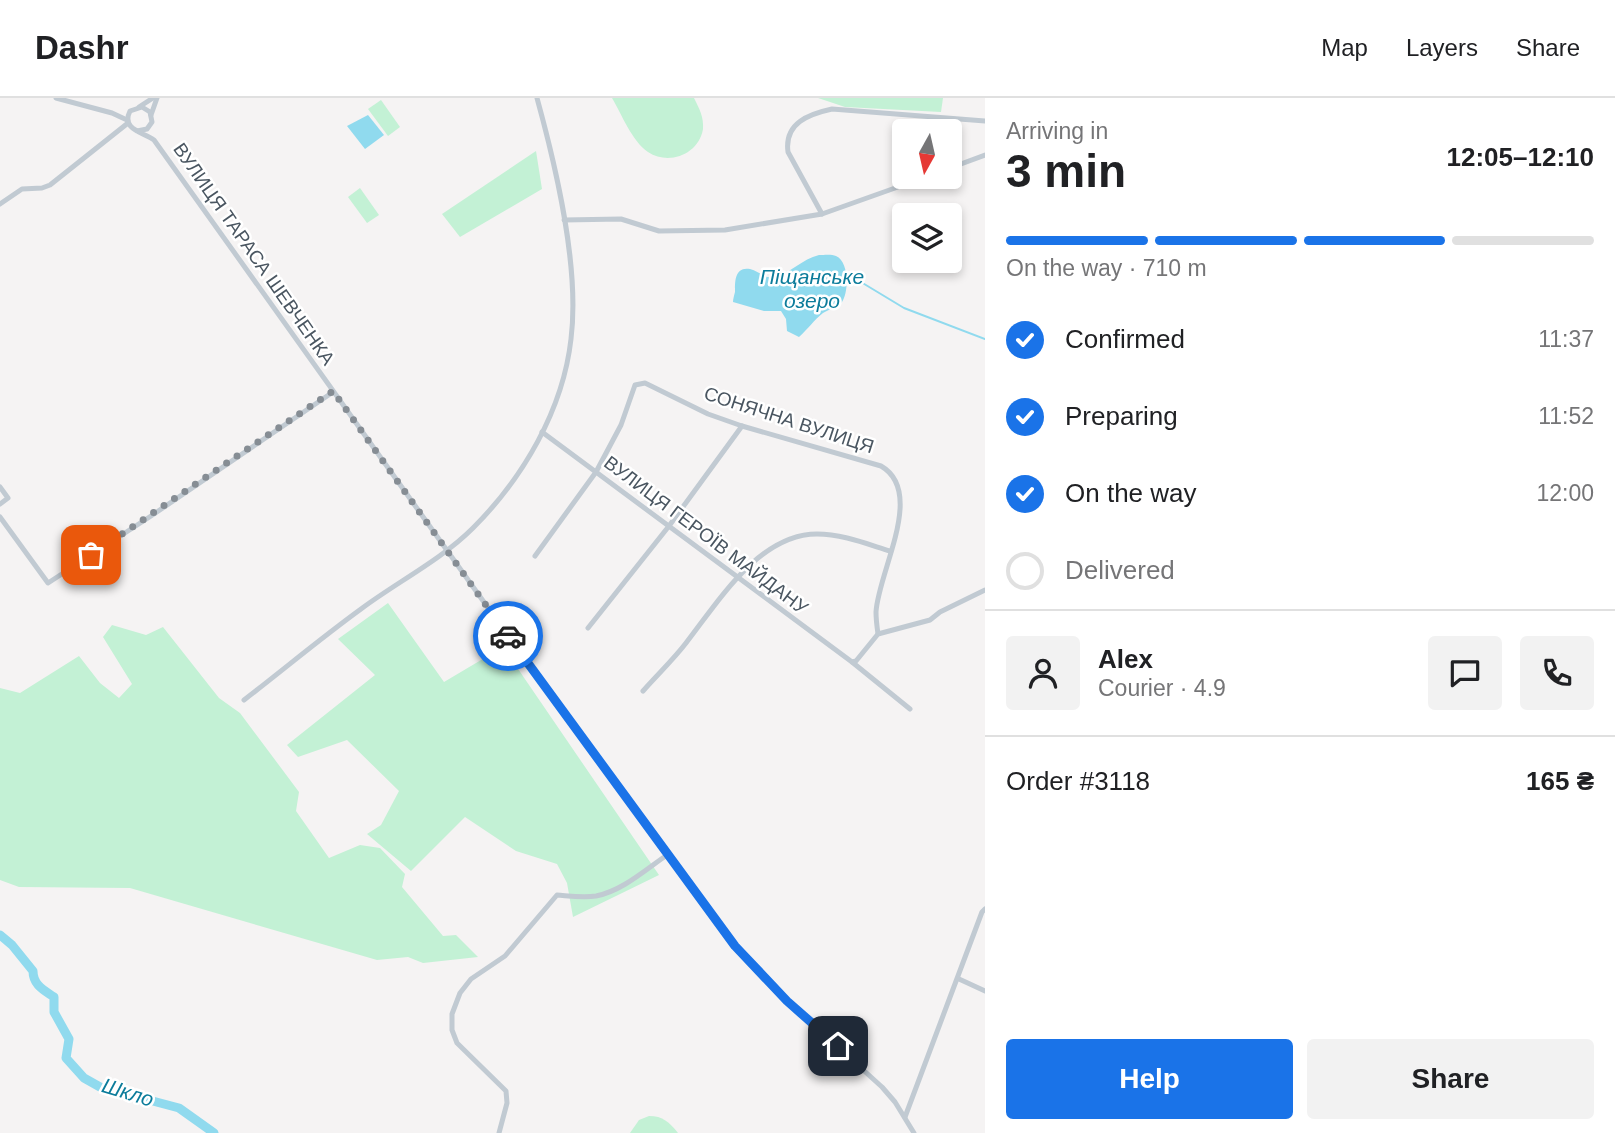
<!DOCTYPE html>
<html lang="en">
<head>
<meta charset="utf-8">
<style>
	body { margin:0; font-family:Arial,sans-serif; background:#f2f2f2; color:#202124; height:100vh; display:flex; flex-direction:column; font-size:26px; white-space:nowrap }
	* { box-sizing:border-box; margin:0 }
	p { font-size:23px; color:#757577 }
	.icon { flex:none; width:38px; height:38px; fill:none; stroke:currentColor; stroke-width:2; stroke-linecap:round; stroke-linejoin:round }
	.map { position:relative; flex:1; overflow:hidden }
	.drawer { display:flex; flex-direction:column; background:#fff; width:630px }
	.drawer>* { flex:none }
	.needle { width:46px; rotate:188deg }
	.buttons { position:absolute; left:892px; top:21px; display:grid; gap:14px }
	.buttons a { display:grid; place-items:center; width:70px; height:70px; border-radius:7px; background:#fff; box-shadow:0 4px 10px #0003; font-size:35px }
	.pin { position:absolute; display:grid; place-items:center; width:60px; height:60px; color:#fff; margin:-30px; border-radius:14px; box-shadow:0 4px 10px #0006 }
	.courier { position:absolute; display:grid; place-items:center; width:70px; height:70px; margin:-35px; border:5px solid #1a73e8; border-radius:50%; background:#fff; color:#222; box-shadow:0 2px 9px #0007 }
	.summary em { font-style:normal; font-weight:600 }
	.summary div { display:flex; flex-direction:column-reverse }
	.summary { display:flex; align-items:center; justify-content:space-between; height:119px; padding:0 21px }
	h1 { font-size:46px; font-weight:600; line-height:52px }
	.bar { display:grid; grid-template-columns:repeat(4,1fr); gap:10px 7px; align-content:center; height:84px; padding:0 21px }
	.bar i { height:9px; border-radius:5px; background:#e0e0e0 }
	.bar .selected { background:#1a73e8 }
	.bar p { grid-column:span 4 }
	.line { display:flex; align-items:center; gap:18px; padding:0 21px; border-top:2px solid #e0e0e0 }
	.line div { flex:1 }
	.round { display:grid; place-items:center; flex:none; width:74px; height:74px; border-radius:7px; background:#f2f2f2 }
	ol { padding:0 21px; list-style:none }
	li { display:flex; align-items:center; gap:21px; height:77px }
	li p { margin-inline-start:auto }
	li .icon { padding:7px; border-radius:50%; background:#1a73e8; color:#fff; stroke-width:4 }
	li:last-child { color:#757577 }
	li i { width:38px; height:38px; border:4px solid #e0e0e0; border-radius:50% }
	.primary-button { display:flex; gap:14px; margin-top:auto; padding:14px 21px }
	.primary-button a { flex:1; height:80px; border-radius:7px; background:#1a73e8; color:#fff; font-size:28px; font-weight:600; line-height:80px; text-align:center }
	.primary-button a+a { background:#f2f2f2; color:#202124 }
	header { display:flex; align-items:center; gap:42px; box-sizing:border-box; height:98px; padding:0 35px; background:#fff; border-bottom:2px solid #e0e0e0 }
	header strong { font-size:33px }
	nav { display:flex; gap:38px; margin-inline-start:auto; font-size:24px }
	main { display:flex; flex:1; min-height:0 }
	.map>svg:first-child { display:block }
	.green { fill:#c3f1d5 }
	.water { fill:#90daee }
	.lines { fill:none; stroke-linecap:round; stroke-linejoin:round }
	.stream { stroke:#90daee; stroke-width:2 }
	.river { stroke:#90daee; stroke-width:9 }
	.minor { stroke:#c1cad2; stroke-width:5 }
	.done { stroke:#868d94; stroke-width:7; stroke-dasharray:0 12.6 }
	.route { stroke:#1a73e8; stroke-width:9 }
	.labels { text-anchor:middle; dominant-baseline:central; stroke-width:5; stroke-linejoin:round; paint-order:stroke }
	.street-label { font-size:19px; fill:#4a5661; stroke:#fff }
	.water-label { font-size:21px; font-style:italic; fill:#0c7c9b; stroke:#fff }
</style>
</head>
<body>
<header>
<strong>Dashr</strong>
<nav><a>Map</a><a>Layers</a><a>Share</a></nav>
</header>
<main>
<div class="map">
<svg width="985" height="1035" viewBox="0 0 985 1035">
	<rect width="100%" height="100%" fill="#f5f3f3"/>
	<g class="green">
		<path d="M612,0H694C699,10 704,19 703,31C699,56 669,68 648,54C632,43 622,17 612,0Z"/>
		<polygon points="818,0 943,0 941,14 845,9"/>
		<polygon points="381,2 400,29 388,38 368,11"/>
		<polygon points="536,53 542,91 460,139 442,116"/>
		<polygon points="360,90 379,117 367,125 348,99"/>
		<polygon points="388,505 444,584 503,549 659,777 573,819 567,785 557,766 516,753 465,719 411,773 367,736 381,727 399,693 347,642 298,659 287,647 375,577 338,541"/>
		<polygon points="112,527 146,537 163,529 219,600 240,615 299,694 296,713 329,760 360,747 380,750 405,776 402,789 443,838 456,837 478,859 423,865 408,859 377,862 130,790 19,789 0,782 0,590 20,595 79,558 100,585 119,600 132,586 103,539"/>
		<path d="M649,1018C663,1018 669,1024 678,1035H630L639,1022Z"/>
	</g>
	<g class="water">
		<polygon points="368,17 384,37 365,51 347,28"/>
		<path d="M819,157C824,157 832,156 836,158C849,163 849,194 842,204C837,210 829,211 823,215C814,222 808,231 799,239L787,233L786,221L781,213H764L733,204C733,201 734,198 735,194C735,185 734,168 750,171C759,173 764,181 775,179C791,175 802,161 819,157Z"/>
	</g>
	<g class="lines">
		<polyline class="stream" points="846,175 904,210 985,241"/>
		<path class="river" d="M0,837L12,847L33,873C33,887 44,892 54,899V914L69,941L66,960L84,980L100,989L179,1010L214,1035"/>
		<g class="minor">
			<polyline points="56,0 112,15 127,22"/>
			<polyline points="139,9 153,0"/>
			<polyline points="151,17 157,0"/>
			<path d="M137,33L147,31L152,24L150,14L142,9L130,13C121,31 142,34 154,42L506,535L735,848L787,903L882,989L895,1004L914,1035"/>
			<polyline points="950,70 985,57"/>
			<polyline points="0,106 22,91 42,90 50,87 128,25"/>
			<path d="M822,116L788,54C784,25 809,16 832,11L985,23"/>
			<polyline points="564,122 621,121 659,133 725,132 822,116 926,79"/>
			<polyline points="542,334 852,564 910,611"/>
			<polyline points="0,389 8,400 0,406"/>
			<polyline points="0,419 48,485 151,418 333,294"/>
			<path d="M535,458L596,374L621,327L635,287L645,285L708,316L742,328L881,368C926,394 878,474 876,514C876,521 877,529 878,536"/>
			<polyline points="588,530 669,428 742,328"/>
			<polyline points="852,564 856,563 878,536 930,522 940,514 985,492"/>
			<path d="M643,593C657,577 673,562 686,545C718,504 759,436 817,436C842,436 867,446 890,453"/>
			<path d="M244,602C283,572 321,540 361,511C397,484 441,462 473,430C523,380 563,312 571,241C580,169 556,69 537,0"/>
			<polyline points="959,881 985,893"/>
			<polyline points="905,1019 982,814 985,811"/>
			<path d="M499,1035L507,1005L506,993L457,945L452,932V916L460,895L471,881L505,858L557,797C570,798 583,800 596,798C622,793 645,772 667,757"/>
		</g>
	</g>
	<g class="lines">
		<polyline class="done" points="91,457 333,293 508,538"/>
		<polyline class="route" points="508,538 735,848 787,903 838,948"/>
	</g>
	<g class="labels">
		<g class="street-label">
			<text transform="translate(254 156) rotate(55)">ВУЛИЦЯ ТАРАСА ШЕВЧЕНКА</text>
			<text transform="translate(789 322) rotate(18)">СОНЯЧНА ВУЛИЦЯ</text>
			<text transform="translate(706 437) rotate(37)">ВУЛИЦЯ ГЕРОЇВ МАЙДАНУ</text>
		</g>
		<g class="water-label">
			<text x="812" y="178">Піщанське<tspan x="812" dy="24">озеро</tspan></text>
			<text transform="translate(128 994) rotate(17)">Шкло</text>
		</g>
	</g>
</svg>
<div class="buttons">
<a><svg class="needle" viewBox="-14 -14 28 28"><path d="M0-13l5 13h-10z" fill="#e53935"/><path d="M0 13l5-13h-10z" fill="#757577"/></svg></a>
<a><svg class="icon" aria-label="layers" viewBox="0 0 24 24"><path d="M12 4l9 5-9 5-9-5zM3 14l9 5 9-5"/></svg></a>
</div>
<div class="pin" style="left:91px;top:457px;background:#ea580c"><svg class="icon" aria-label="bag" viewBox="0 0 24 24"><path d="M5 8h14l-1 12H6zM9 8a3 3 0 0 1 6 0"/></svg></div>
<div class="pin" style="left:838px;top:948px;background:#1f2937"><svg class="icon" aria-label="home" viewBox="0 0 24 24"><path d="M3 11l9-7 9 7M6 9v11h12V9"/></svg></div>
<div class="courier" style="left:508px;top:538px"><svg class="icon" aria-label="car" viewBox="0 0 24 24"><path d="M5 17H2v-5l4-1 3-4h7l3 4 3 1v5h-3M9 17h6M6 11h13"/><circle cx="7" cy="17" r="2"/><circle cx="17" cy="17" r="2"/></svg></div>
</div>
<section class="drawer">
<div class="summary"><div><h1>3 min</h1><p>Arriving in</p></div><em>12:05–12:10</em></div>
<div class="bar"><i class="selected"></i><i class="selected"></i><i class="selected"></i><i></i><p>On the way · 710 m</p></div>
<ol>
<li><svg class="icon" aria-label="check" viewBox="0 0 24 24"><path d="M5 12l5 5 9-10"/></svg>Confirmed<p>11:37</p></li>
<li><svg class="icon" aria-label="check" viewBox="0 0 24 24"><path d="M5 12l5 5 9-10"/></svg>Preparing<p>11:52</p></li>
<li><svg class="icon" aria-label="check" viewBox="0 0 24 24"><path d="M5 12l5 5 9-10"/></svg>On the way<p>12:00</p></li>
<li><i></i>Delivered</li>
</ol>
<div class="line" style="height:126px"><a class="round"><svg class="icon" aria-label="person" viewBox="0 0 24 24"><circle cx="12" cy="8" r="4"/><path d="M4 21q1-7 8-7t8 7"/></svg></a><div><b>Alex</b><p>Courier · 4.9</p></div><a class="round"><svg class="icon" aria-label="chat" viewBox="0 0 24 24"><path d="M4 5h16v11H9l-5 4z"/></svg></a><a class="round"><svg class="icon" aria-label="phone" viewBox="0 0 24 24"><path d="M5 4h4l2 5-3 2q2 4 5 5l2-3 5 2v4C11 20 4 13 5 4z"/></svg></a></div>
<div class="line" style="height:91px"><div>Order #3118</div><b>165 ₴</b></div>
<div class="primary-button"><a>Help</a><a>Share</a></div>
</section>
</main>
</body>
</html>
